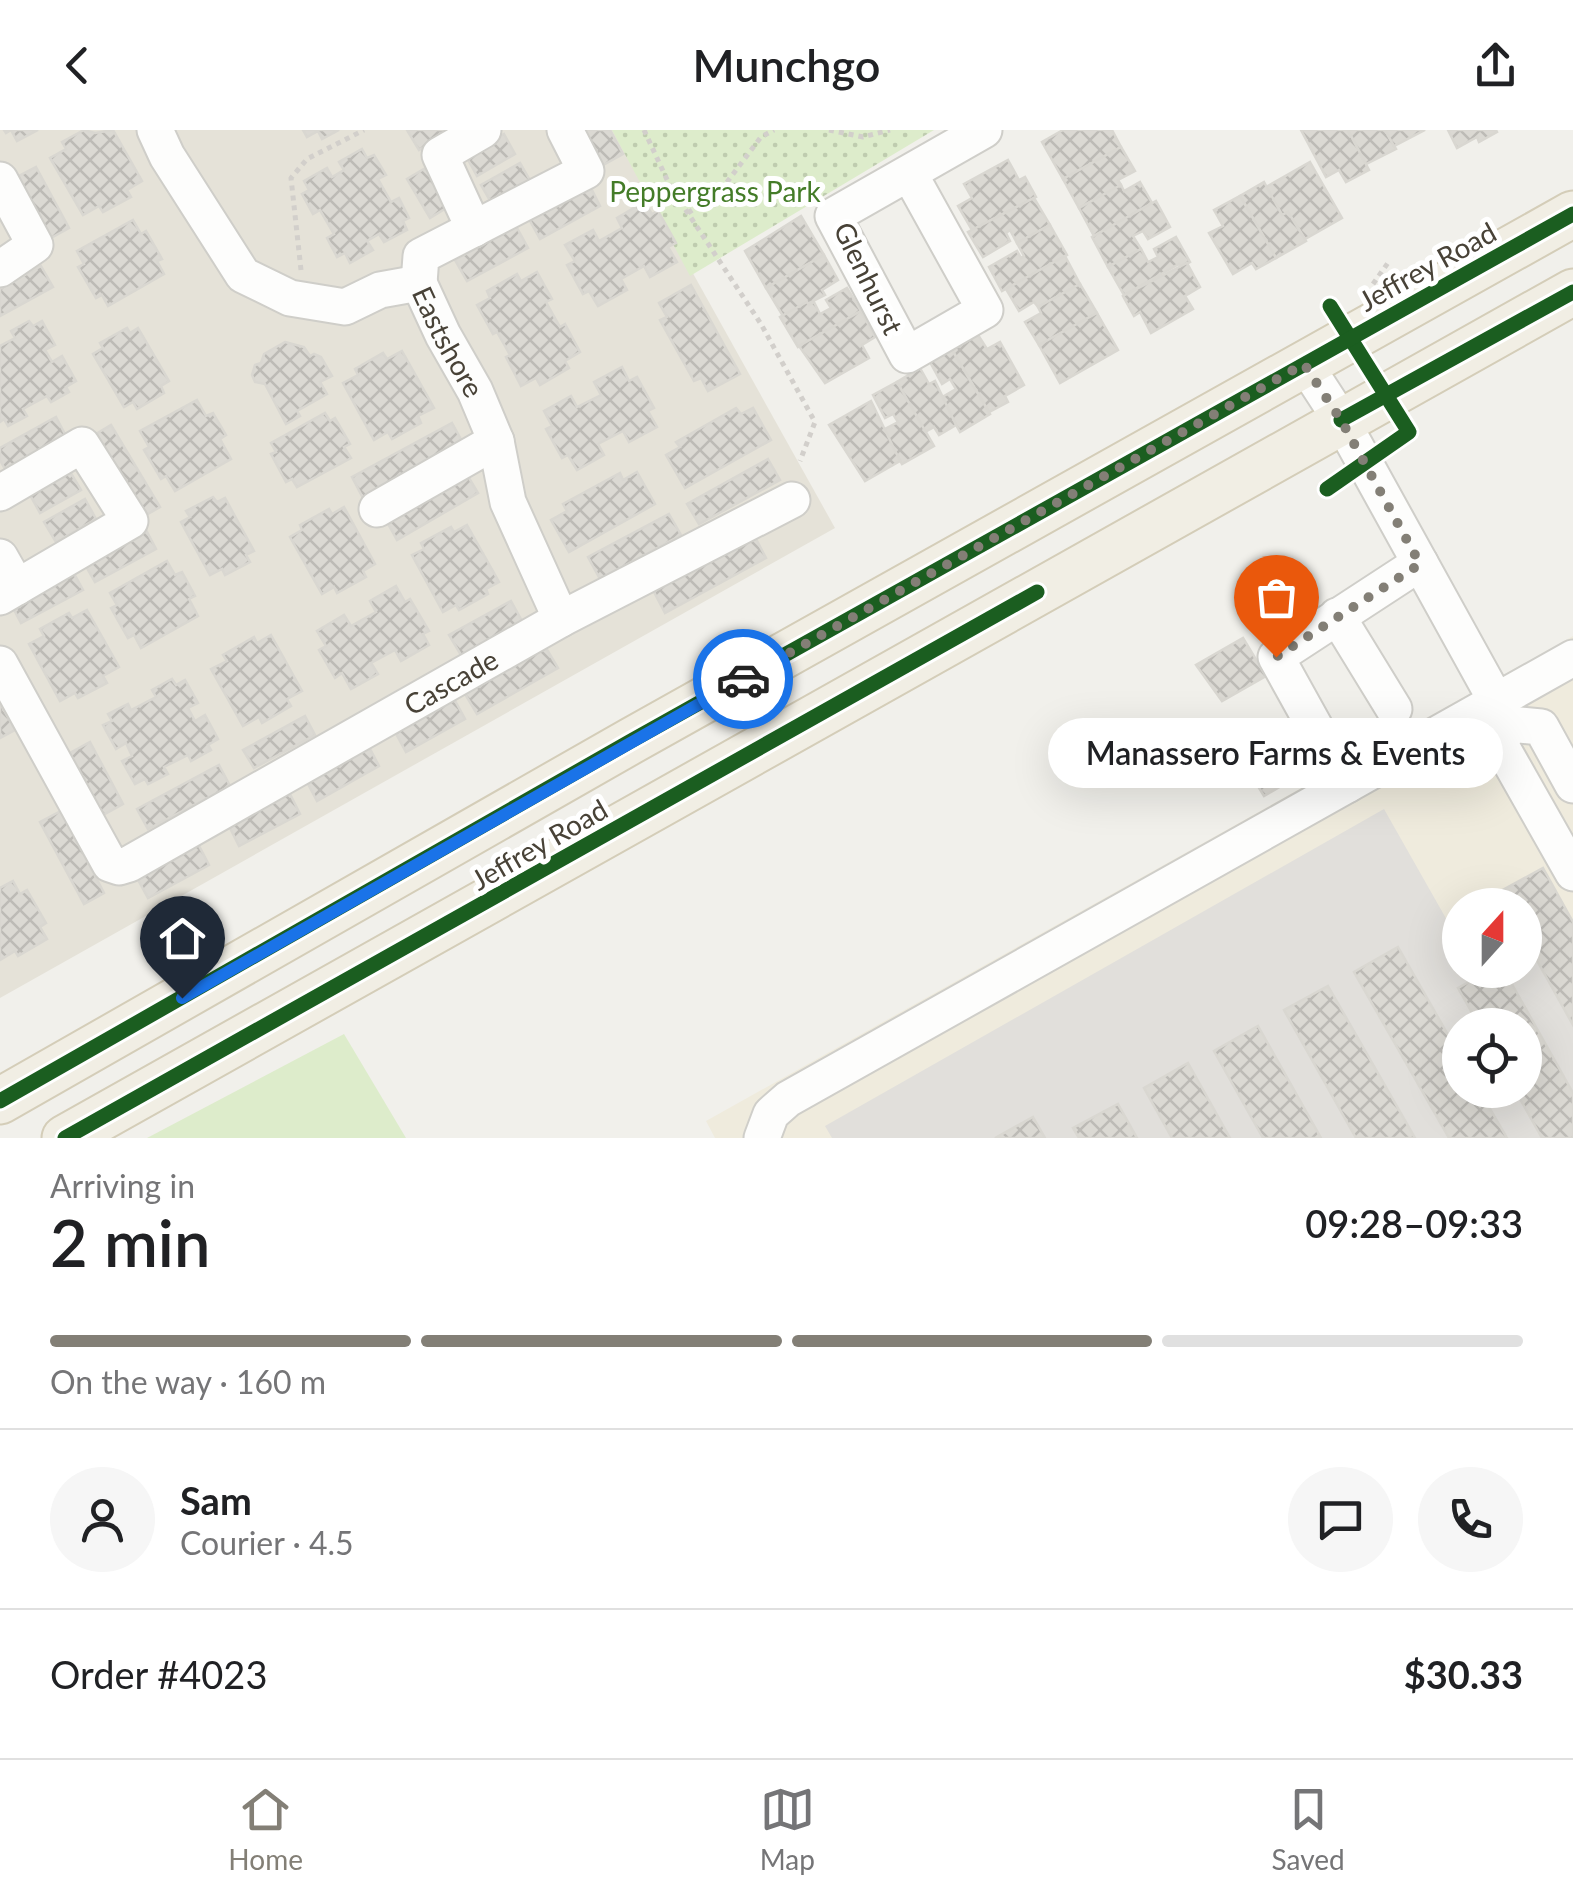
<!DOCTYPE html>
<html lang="en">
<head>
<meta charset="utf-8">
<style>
	body { margin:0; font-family:Lato,sans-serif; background:#f6f6f6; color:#202124; height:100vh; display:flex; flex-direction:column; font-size:38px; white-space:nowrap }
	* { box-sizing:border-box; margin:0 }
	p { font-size:32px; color:#757577 }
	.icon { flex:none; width:55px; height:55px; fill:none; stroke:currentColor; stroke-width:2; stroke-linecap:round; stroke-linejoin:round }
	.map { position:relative; height:1008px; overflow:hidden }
	.details { display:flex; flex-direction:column; background:#fff; flex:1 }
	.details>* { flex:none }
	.needle { width:65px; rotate:21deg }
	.controls { position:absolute; left:1442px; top:758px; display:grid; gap:20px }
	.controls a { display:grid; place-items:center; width:100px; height:100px; border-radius:50%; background:#fff; box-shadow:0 10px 40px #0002; font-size:50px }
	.pin { position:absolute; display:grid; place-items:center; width:85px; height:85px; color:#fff; margin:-102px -42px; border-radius:50% 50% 50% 0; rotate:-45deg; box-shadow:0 0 10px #0007 }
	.pin .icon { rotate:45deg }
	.courier { position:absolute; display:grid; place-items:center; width:100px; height:100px; margin:-50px; border:8px solid #1a73e8; border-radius:50%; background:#fff; color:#222; box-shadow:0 2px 12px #0007 }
	.bubble { position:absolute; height:70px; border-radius:35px; background:#fff; box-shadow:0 10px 40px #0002; font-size:32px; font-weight:600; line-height:70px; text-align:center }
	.summary em { font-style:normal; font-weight:600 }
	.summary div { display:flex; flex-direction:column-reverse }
	.summary { display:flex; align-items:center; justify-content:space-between; height:170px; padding:0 50px }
	h1 { font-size:65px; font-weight:600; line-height:75px }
	.bar { display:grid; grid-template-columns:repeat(4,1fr); gap:15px 10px; align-content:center; height:120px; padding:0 50px }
	.bar i { height:12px; border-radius:8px; background:#e0e0e0 }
	.bar .current { background:#837f76 }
	.bar p { grid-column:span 4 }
	.line { display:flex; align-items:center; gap:25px; padding:0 50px; border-top:2px solid #e0e0e0 }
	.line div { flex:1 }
	.round { display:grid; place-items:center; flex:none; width:105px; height:105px; border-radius:52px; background:#f6f6f6 }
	header { display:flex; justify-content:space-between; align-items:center; height:130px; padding:0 50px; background:#fff; font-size:45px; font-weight:600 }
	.tab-bar { display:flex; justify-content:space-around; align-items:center; height:140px; border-top:2px solid #e0e0e0; background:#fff; font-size:28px; color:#757577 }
	.tab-bar a { display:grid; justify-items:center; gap:5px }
	.tab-bar .current { color:#837f76 }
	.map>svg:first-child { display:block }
	.residential { fill:#e5e2d8 }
	.education { fill:#efebdd; fill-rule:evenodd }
	.grass { fill:#ddeccb }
	.park { fill:url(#park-dots) }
	.parking { fill:#e1dfdb; fill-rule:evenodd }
	.building { fill:url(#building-cross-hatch); stroke:#d9d7d1; stroke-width:2.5 }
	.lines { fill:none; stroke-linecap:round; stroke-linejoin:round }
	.minor-casing { stroke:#cfcec9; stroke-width:39 }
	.major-casing { stroke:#d4cdb8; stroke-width:49 }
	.path { stroke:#d2cfcb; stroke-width:5; stroke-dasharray:5 5; stroke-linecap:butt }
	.minor { stroke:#fdfdfc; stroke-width:35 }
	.major { stroke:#f1eee4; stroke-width:45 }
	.cycleway-casing { stroke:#fff; stroke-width:21 }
	.cycleway { stroke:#1b5e20; stroke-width:15 }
	.done { stroke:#837f76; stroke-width:10; stroke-dasharray:0 18 }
	.route { stroke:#1a73e8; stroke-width:12 }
	.labels { text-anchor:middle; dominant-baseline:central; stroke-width:10; stroke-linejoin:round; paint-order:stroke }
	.park-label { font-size:28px; fill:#447c28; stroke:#fff }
	.street-label { font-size:28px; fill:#484237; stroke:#fff }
</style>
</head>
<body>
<header><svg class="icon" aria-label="back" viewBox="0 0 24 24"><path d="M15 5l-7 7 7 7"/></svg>Munchgo<svg class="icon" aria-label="share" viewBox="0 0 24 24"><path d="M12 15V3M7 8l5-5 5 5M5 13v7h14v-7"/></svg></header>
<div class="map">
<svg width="1573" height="1008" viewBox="0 0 1573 1008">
	<defs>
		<pattern id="park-dots" width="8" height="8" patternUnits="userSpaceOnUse" patternTransform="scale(2.5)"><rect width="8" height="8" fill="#ddeccb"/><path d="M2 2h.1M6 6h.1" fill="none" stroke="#bfccaf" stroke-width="1.8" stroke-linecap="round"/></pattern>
		<pattern id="building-cross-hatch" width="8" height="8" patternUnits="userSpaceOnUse" patternTransform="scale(2.5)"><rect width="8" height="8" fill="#dbd9d3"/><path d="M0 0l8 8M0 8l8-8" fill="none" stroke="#bdbbb6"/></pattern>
	</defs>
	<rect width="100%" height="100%" fill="#f1f0eb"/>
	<polygon class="residential" points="0,0 613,0 835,398 0,868"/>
	<path class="education" d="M1573,506V1008H715L706,991ZM1460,775H1525V840H1460ZM1460,895H1525V960H1460Z"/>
	<polygon class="grass" points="344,904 406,1008 147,1008"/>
	<polygon class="park" points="612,0 934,0 690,146"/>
	<path class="parking" d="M1384,679L1452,799L1460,795V840H1525V775H1489L1543,738L1573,792V1008H832L825,996ZM1460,895H1525V960H1460Z"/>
	<g class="building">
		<polygon points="4,0 38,0 17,11 11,0 6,3"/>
		<polygon points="84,0 95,3 113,0 142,51 127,60 131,67 103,82 99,76 83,85 50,28 66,19 62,12"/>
		<polygon points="303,0 339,0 322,9 318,1 307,7"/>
		<polygon points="407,0 453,0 419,20"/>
		<polygon points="583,0 610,0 623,24 603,35"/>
		<polygon points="1063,0 1112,0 1121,17 1063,49 1042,12"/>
		<polygon points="1301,0 1348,0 1369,40 1346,52 1339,40 1326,47"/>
		<polygon points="1348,0 1385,0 1396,19 1366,34"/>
		<polygon points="1385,0 1425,0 1394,16"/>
		<polygon points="1448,0 1496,0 1497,2 1479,12 1477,7 1457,18"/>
		<polygon points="504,4 515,24 477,46 466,26"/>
		<polygon points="1121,17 1135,41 1118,50 1121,55 1079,78 1063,49"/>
		<polygon points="362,19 367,28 374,25 386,45 378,49 391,72 399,68 409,88 403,91 407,100 384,112 379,104 367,111 373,120 350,133 345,123 337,127 327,108 334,104 320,80 313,84 302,64 309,60 304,51 327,38 332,47 344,40 339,32"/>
		<polygon points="1008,30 1019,50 1025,47 1036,67 972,100 958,76 972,68 964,54"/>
		<polygon points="1310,32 1342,88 1305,109 1288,82 1282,85 1266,57"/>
		<polygon points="520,33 531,52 492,74 481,55"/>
		<polygon points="429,36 451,75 430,88 407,49"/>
		<polygon points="36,37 69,98 49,109 15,48"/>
		<polygon points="1140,52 1152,73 1094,106 1079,78 1121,55 1124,61"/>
		<polygon points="1264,52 1282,85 1288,82 1306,111 1276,128 1240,66"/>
		<polygon points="590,56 600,76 540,109 529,89"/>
		<polygon points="1240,66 1276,128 1256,139 1252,133 1233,144 1209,103 1223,96 1214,80"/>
		<polygon points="1034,68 1050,95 1017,113 1010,100 1006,103 1010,111 983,127 968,102"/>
		<polygon points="1156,71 1170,97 1148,109 1143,101 1133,106 1141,119 1108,137 1092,107"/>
		<polygon points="644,72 652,84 658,81 676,113 668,117 677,132 650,147 644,136 621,149 627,160 598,176 589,161 583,164 567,135 575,131 565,115 593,100 599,111 622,98 617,88"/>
		<polygon points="801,86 824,125 766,158 745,121"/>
		<polygon points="133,90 141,104 146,101 162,129 157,131 164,144 108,176 102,165 96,168 78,137 84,134 77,121"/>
		<polygon points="1050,95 1067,125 1002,161 989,137 1017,121 1021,128 1024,126 1017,113"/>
		<polygon points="516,96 528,118 467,151 455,130"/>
		<polygon points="1176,107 1190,132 1181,137 1179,134 1124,165 1108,137 1141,119 1148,132 1158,127 1154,119"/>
		<polygon points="824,125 838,150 822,160 825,165 783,186 766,158"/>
		<polygon points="1065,126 1080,154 1038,177 1034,172 1019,181 1006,159"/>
		<polygon points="1187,133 1200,157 1185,166 1193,179 1151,203 1140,182 1134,186 1123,166"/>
		<polygon points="41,136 53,157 0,186 0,159"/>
		<polygon points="537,142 552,169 546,172 560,197 565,194 580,222 565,231 569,238 540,255 536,248 521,256 506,227 510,225 497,202 493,204 477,175 490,168 487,161 517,144 521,151"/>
		<polygon points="1080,154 1097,183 1039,215 1025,192 1041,183 1038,177"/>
		<polygon points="691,155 740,244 708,261 701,248 694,251 660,190 667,187 659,173"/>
		<polygon points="847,158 861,181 798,217 780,187 807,172 809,175 814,172 820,184 831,178 826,170"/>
		<polygon points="861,181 875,207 862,215 869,228 825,253 799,216"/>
		<polygon points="1097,183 1118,220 1060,253 1039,215"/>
		<polygon points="29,191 33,196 42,191 55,215 45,220 52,232 62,226 76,251 66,257 69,262 51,272 47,266 23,279 27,286 8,296 4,289 0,292 0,216 15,208 11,201"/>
		<polygon points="127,198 130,203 138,198 169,251 161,256 164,263 137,279 133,272 124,277 93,224 103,218 100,213"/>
		<polygon points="978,205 987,219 1000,212 1024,255 1005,266 1008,272 989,282 952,220"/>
		<polygon points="285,212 304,217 310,226 314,224 321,227 332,246 320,252 327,264 297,281 300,286 286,294 265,254 255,252 252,245 255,235 261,233 264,224"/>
		<polygon points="952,220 990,284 960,302 943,271 944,266 956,259 950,249 942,254 930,232"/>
		<polygon points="402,221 434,278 418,286 421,293 392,309 388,302 374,310 343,253 358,245 355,239 383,223 387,229"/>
		<polygon points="622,237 629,251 637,247 654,278 648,281 657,297 629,312 623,301 598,314 604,325 577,340 568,325 562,328 546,299 552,296 544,281 571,266 577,277 601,265 594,252"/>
		<polygon points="920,238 929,254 935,251 956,295 939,305 934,297 925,302 897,252"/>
		<polygon points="897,252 934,316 902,334 883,300 898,292 893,284 885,288 873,265"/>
		<polygon points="197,270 206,286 213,283 226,305 220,309 231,329 175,361 166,346 161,349 144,320 149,317 140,301"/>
		<polygon points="871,271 900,331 865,351 829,295"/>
		<polygon points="736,278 741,284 753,278 771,310 685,358 666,325 680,317 676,312"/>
		<polygon points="325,283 330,291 335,288 350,314 344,317 351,328 297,357 292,349 286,352 271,324 276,322 271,313"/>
		<polygon points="56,287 67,308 6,341 0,330 0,318"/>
		<polygon points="452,293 463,313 363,368 352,347"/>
		<polygon points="111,295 160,377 139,389 91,307"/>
		<polygon points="768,329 780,350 699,394 687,374"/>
		<polygon points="69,340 81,360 40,383 29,363"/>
		<polygon points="637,342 655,374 569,422 551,390 567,381 563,374 620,343 623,350"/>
		<polygon points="466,343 478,363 397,410 386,390"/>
		<polygon points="213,367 217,372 225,368 254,421 246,425 250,432 225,445 222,439 210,445 181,392 190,387 186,381"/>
		<polygon points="85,369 96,389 56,412 44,392"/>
		<polygon points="344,377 375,434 363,441 366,447 337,463 334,457 322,464 290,407 302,400 300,395 329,379 332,384"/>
		<polygon points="669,384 681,405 600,449 588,427"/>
		<polygon points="467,395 499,452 486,459 488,464 459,480 456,475 443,482 412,425 424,419 421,413 451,397 454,402"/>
		<polygon points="145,398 156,419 95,452 83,431"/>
		<polygon points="754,405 766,428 665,483 653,460"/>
		<polygon points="167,431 175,445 182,442 195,466 189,469 198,486 141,518 134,505 128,508 111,478 117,475 110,463"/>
		<polygon points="71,438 83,460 21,493 10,472"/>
		<polygon points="396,456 405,472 410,469 429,501 423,504 429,515 401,531 395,520 371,533 378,544 351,559 342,543 335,548 319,520 326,516 317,501 344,485 351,496 376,482 370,471"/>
		<polygon points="511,471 522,491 461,525 449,505"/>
		<polygon points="87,480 119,537 103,546 107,553 78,568 75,563 60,571 29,514 44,506 40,499 69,483 72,488"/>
		<polygon points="271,505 302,561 287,569 291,576 262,593 259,587 243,596 211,539 227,531 223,525 254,507 257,513"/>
		<polygon points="1243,508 1266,546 1222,571 1196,535"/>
		<polygon points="546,518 558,538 477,584 465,564"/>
		<polygon points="172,549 176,555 185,550 198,573 188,578 195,591 205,585 218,609 208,615 211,620 191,631 188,625 164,637 168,644 148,654 145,649 135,654 122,631 132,626 126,613 116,619 103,595 112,591 108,584 128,574 131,580 156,567 152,560"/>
		<polygon points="453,567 465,589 406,622 394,600"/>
		<polygon points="0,573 15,600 0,608"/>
		<polygon points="305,586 315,605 254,638 243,620"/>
		<polygon points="1298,604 1317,635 1264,666 1245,635"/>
		<polygon points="90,612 123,674 103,685 70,623"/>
		<polygon points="369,617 379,636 317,671 307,652"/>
		<polygon points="219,635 230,656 148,699 137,679"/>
		<polygon points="289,662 300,684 239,716 228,694"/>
		<polygon points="61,681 104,763 84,774 40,692"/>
		<polygon points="197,712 209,735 148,768 136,746"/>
		<polygon points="1543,738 1573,792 1573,895 1525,809 1525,775 1506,775 1499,762"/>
		<polygon points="13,751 20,764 27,760 46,793 40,797 47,809 18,826 15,821 0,830 0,758"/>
		<polygon points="1398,817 1460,926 1460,960 1479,960 1507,1008 1449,1008 1354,842"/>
		<polygon points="1491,840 1504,840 1573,963 1573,1008 1542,1008 1515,960 1525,960 1525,895 1479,895 1458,858"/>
		<polygon points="1328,856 1415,1008 1356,1008 1284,880"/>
		<polygon points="1258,896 1321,1008 1263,1008 1214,921"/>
		<polygon points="1188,933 1230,1008 1172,1008 1144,958"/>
		<polygon points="1118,974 1137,1008 1079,1008 1073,998"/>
		<polygon points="1033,987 1045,1008 995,1008"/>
	</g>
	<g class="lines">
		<g class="minor-casing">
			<g id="minor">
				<path id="s1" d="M155,0L167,26L243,145L290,168L345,177L380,160L419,153L443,205L475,261L496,311L508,372L561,489"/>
				<polyline points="909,43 985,180 907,225 833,86 984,0"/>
				<polyline points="0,50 35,115 0,139"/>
				<polyline points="474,99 440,25 483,0"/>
				<polyline points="419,153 421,126 586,41 565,0"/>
				<polyline points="1304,233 1341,290 1509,594"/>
				<polyline points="0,363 82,315 130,391 0,467"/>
				<polyline points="377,379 496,311"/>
				<polyline points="0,427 17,457"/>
				<polyline points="1337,486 1394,579"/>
				<path id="s2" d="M0,534L110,734L119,737L129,734L561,489L792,370"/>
				<polyline points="1509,594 1500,614 1573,743"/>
				<polyline points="1509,594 1541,597 1573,655"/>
				<polyline points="1347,655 1276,527 1420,433"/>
				<polyline points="762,1008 771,984 788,969 1573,528"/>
			</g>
		</g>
		<g class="major-casing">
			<g id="major">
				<polyline points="0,971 631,611 1573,84"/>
				<polyline points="65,1008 1573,162"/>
			</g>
		</g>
		<g class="path">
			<polyline points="644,0 670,56 761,194 815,292 800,331"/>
			<polyline points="829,0 863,7 890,0"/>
			<polyline points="688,83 721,60 761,7 774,0"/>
			<polyline points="301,140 291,48 307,29 364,0"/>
			<polyline points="1373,154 1390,130"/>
		</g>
		<use href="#minor" class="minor"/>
		<use href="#major" class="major"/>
		<g class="cycleway-casing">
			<g id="cycleway">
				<polyline points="1341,290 1573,162"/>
				<polyline points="1327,359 1409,302 1330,176"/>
				<polyline points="0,971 631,611 1573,84"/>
				<polyline points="65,1008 1037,462"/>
			</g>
		</g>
		<use href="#cycleway" class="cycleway"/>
	</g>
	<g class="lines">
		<polyline class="done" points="743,549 1304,234 1341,290 1420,434 1276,527"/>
		<polyline class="route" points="182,868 743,549"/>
	</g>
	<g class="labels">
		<g class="park-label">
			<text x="715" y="61">Peppergrass Park</text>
		</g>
		<g class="street-label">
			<text transform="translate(1427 136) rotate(-29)">Jeffrey Road</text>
			<text transform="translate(869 148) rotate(64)">Glenhurst</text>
			<text stroke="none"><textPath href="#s1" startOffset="422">Eastshore</textPath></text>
			<text stroke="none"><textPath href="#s2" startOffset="618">Cascade</textPath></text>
			<text transform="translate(539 714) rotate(-30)">Jeffrey Road</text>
		</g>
	</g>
</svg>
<div class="controls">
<a><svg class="needle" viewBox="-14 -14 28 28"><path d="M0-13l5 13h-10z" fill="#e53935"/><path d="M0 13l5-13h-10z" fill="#757577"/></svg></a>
<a><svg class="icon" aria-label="locate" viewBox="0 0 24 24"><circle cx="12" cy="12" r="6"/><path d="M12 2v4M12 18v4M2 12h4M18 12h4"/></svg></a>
</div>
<div class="pin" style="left:1276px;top:527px;background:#ea580c"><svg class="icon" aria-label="bag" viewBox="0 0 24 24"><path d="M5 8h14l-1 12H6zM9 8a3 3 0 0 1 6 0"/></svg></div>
<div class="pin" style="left:182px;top:868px;background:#1f2937"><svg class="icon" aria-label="home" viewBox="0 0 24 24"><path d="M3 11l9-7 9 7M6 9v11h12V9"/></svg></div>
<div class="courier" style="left:743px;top:549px"><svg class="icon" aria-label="car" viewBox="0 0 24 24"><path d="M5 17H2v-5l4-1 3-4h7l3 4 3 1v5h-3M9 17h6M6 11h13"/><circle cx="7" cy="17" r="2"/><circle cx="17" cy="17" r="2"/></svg></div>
<div class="bubble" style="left:1048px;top:588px;width:455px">Manassero Farms &amp; Events</div>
</div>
<section class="details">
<div class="summary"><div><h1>2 min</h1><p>Arriving in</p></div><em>09:28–09:33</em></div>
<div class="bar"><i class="current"></i><i class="current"></i><i class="current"></i><i></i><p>On the way · 160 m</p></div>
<div class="line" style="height:180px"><a class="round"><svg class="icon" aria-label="person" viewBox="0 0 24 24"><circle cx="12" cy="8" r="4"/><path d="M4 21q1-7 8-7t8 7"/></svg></a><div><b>Sam</b><p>Courier · 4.5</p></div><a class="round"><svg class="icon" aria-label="chat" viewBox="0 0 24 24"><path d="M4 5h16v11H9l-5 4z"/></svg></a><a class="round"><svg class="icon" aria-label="phone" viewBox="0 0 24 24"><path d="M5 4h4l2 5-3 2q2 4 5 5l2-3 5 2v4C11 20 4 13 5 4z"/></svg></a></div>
<div class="line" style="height:130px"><div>Order #4023</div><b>$30.33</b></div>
</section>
<nav class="tab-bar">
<a class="current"><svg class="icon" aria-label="home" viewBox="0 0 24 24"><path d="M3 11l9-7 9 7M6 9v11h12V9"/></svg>Home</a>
<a><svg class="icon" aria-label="map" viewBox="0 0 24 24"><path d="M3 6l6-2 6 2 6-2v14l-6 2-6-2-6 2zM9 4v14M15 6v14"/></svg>Map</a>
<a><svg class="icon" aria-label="saved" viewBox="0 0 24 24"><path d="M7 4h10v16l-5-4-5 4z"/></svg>Saved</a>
</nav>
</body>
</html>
